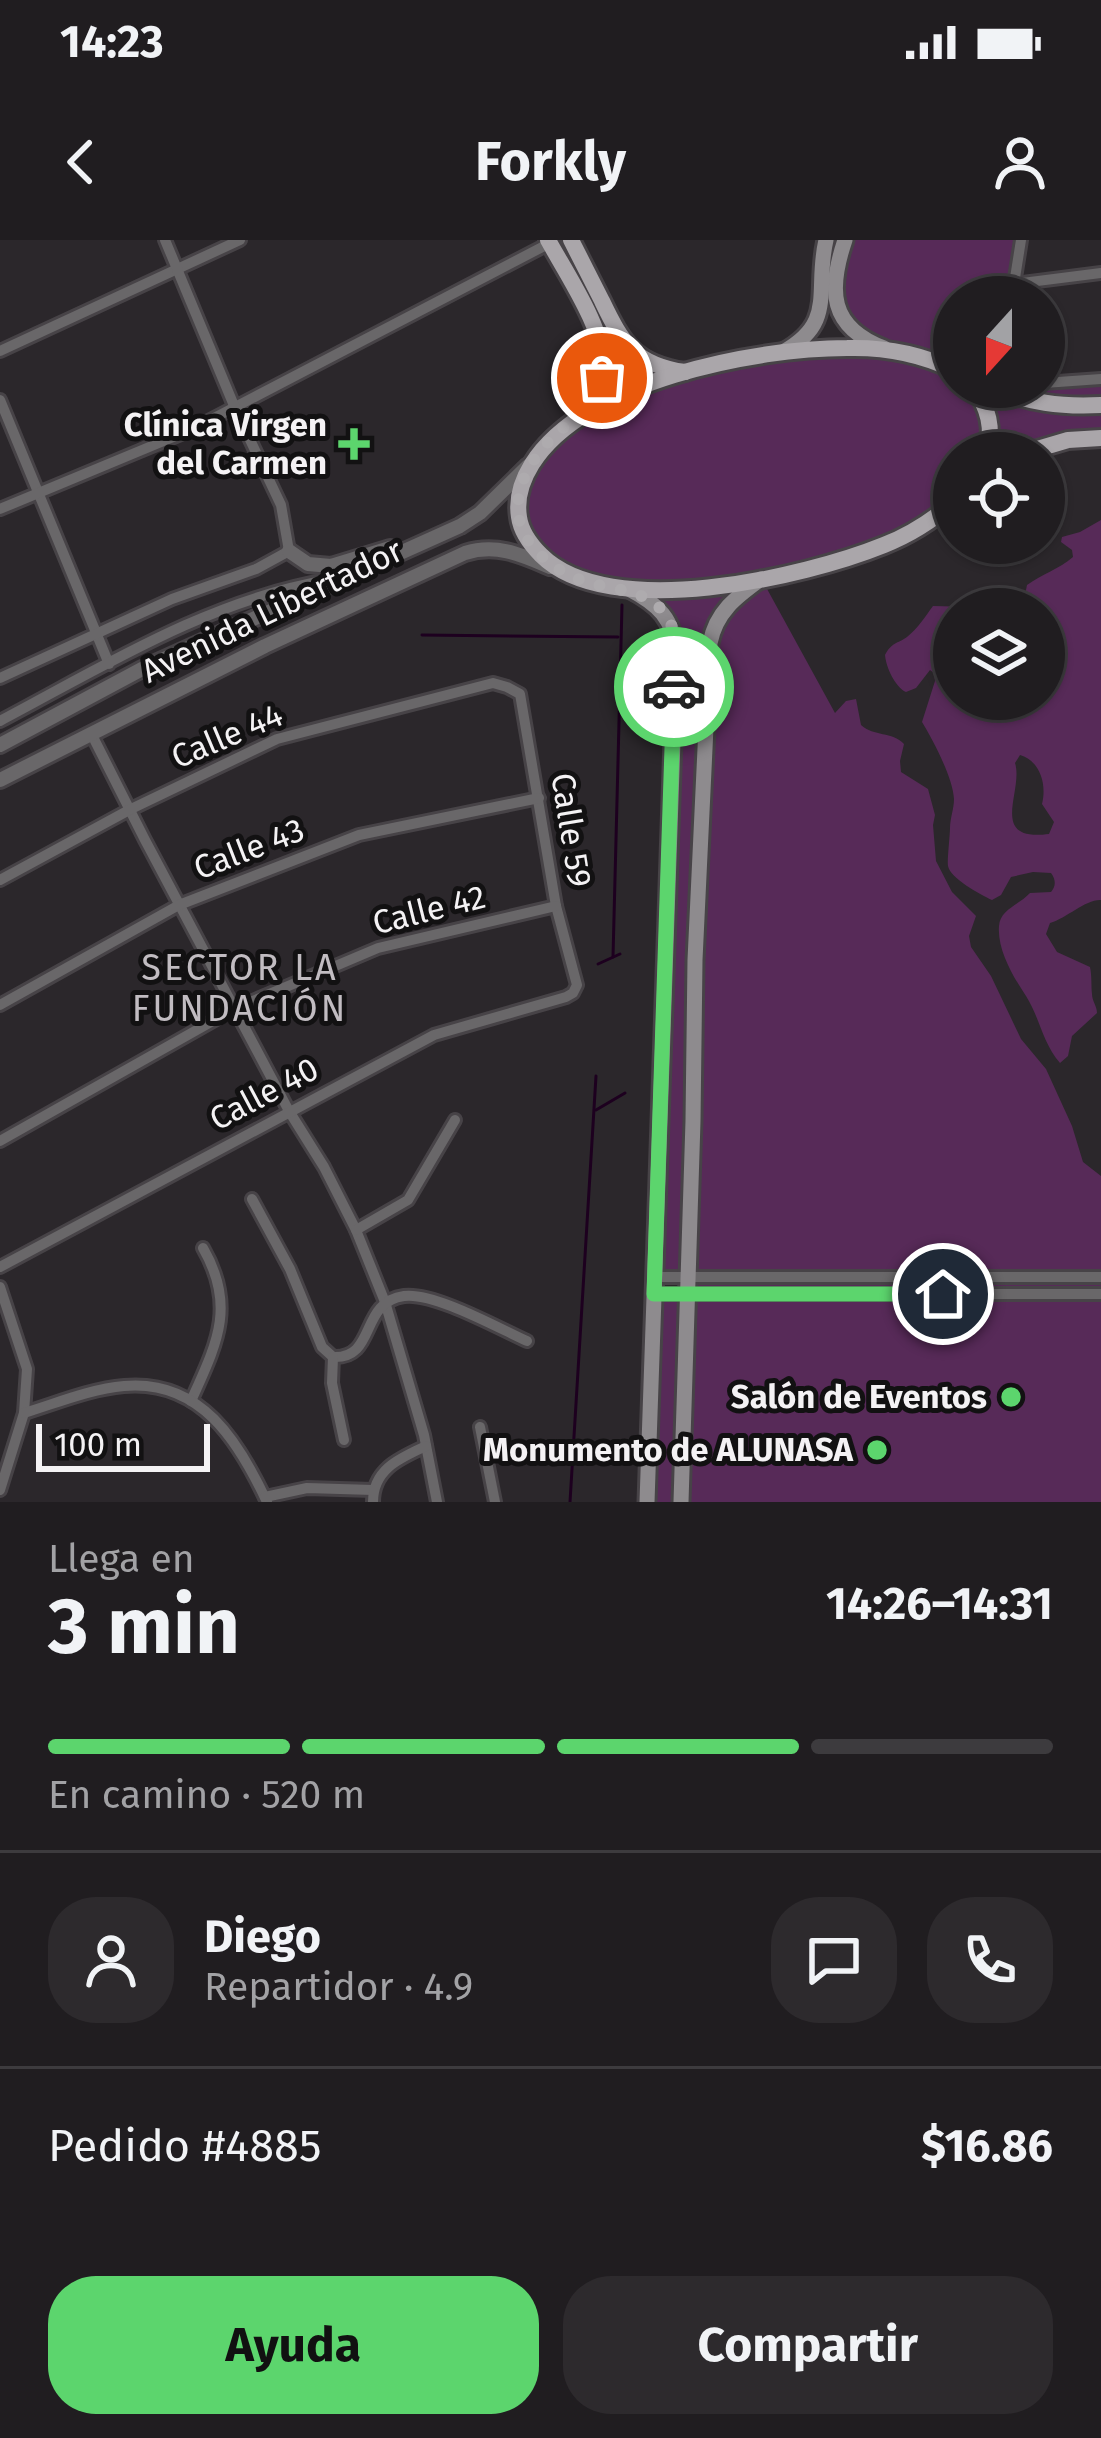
<!DOCTYPE html>
<html lang="es">
<head>
<meta charset="utf-8">
<style>
	body { margin:0; font-family:"Fira Sans",sans-serif; background:#2d2a2d; color:#f1f3f6; height:100vh; display:flex; flex-direction:column; font-size:45px; white-space:nowrap }
	* { box-sizing:border-box; margin:0 }
	p { font-size:39px; color:#a2a2a5 }
	.icon { flex:none; width:66px; height:66px; fill:none; stroke:currentColor; stroke-width:2; stroke-linecap:round; stroke-linejoin:round }
	.map { position:relative; height:1262px; overflow:hidden }
	.panel { display:flex; flex-direction:column; background:#201d20; flex:1 }
	.panel>* { flex:none }
	.needle { width:78px; rotate:201deg }
	.fabs { position:absolute; left:933px; top:36px; display:grid; gap:24px }
	.fabs a { display:grid; place-items:center; width:132px; height:132px; border-radius:50%; background:#201d20; box-shadow:0 3px 9px #0004,0 0 0 3px #3d3b3e; font-size:60px }
	.scale { position:absolute; left:36px; bottom:30px; width:174px; box-sizing:border-box; padding-left:12px; border:6px solid #f4f2f4; border-top:0; font-size:33px; line-height:42px; white-space:nowrap; color:#f4f2f4; -webkit-text-stroke:9px #121112; paint-order:stroke }
	.pin { position:absolute; display:grid; place-items:center; width:102px; height:102px; color:#fff; margin:-51px; border:6px solid #fff; border-radius:50%; box-shadow:0 3px 12px #0007 }
	.courier { position:absolute; display:grid; place-items:center; width:120px; height:120px; margin:-60px; border:9px solid #5cd56d; border-radius:50%; background:#fff; color:#222; box-shadow:0 3px 15px #0007 }
	.summary em { font-style:normal; font-weight:700 }
	.summary div { display:flex; flex-direction:column-reverse }
	.summary { display:flex; align-items:center; justify-content:space-between; height:204px; padding:0 48px }
	h1 { font-size:78px; font-weight:700; line-height:90px }
	.bar { display:grid; grid-template-columns:repeat(4,1fr); gap:18px 12px; align-content:center; height:144px; padding:0 48px }
	.bar i { height:15px; border-radius:9px; background:#3d3b3e }
	.bar .on { background:#5cd56d }
	.bar p { grid-column:span 4 }
	.line { display:flex; align-items:center; gap:30px; padding:0 48px; border-top:3px solid #3d3b3e }
	.line div { flex:1 }
	.round { display:grid; place-items:center; flex:none; width:126px; height:126px; border-radius:48px; background:#2d2a2d }
	.primary-button { display:flex; gap:24px; margin-top:auto; padding:24px 48px }
	.primary-button a { flex:1; height:138px; border-radius:48px; background:#5cd56d; color:#111; font-size:48px; font-weight:700; line-height:138px; text-align:center }
	.primary-button a+a { background:#2d2a2d; color:#f1f3f6 }
	.status { display:flex; justify-content:space-between; align-items:center; height:84px; padding:0 60px; background:#201d20; direction:ltr }
	.status svg { height:33px; fill:currentColor }
	header { display:flex; justify-content:space-between; align-items:center; height:156px; padding:0 48px; background:#201d20; font-size:54px; font-weight:700 }
	.map>svg:first-child { display:block }
	.green { fill:#572a58; fill-rule:evenodd }
	.lines { fill:none; stroke-linecap:round; stroke-linejoin:round }
	.stream { stroke:#1d001f; stroke-width:3 }
	.minor-casing { stroke:#474347; stroke-width:16 }
	.tertiary-casing { stroke:#474347; stroke-width:20 }
	.secondary-casing { stroke:#474347; stroke-width:21 }
	.primary-casing { stroke:#474347; stroke-width:22 }
	.minor { stroke:#696769; stroke-width:10 }
	.tertiary { stroke:#696769; stroke-width:14 }
	.secondary { stroke:#8e8b8e; stroke-width:15 }
	.primary { stroke:#aaa6aa; stroke-width:16 }
	.done { stroke:#aeabae; stroke-width:12; stroke-dasharray:0 21.6 }
	.route { stroke:#5cd56d; stroke-width:15 }
	.poi-dot { fill:#5cd56d; stroke:#121112; stroke-width:4.5 }
	.labels { text-anchor:middle; dominant-baseline:central; stroke-width:10; stroke-linejoin:round; paint-order:stroke }
	.poi-label { font-size:33px; font-weight:bold; fill:#f4f2f4; stroke:#121112; text-anchor:end }
	.street-label { font-size:33px; fill:#f4f2f4; stroke:#121112 }
	.neighbourhood-label { font-size:36px; letter-spacing:3px; fill:#c1bcc1; stroke:#121112 }
</style>
</head>
<body>
<div class="status"><b>14:23</b><svg viewBox="0 0 49 12"><path d="M0 12V9h3v3zM5 12V6h3v6zM10 12V3h3v9zM15 12V0h3v12zM26 1h20v11H26zM47 4h2v5h-2z"/></svg></div>
<header><svg class="icon" aria-label="back" viewBox="0 0 24 24"><path d="M15 5l-7 7 7 7"/></svg>Forkly<svg class="icon" aria-label="person" viewBox="0 0 24 24"><circle cx="12" cy="8" r="4"/><path d="M4 21q1-7 8-7t8 7"/></svg></header>
<div class="map">
<svg width="1101" height="1262" viewBox="0 0 1101 1262">
	<rect width="100%" height="100%" fill="#2b272b"/>
	<g class="green">
		<polygon points="845,0 1021,0 1012,57 954,57 954,130 907,114 843,80 839,17"/>
		<polygon points="892,114 954,134 954,147 969,147 979,161 984,213 954,213 954,258 940,270 869,307 702,345 629,346 552,321 523,284 529,235 568,187 669,141 789,116"/>
		<polygon points="1101,139 1101,197 1022,213 988,213 983,159 992,147 1044,147"/>
		<path d="M1101,280V660C1086,659 1067,678 1050,683L1046,694L1057,712L1090,727C1092,737 1091,744 1092,754C1092,761 1097,766 1097,773L1072,796L1068,816L1060,823C1042,802 1040,778 1026,756C1014,738 997,710 999,686C1000,669 1019,665 1030,653L1051,652C1056,646 1056,640 1051,633L1033,632L1011,637L1001,655L992,660C981,655 950,638 948,626C947,620 950,596 950,588C950,578 954,569 954,559C953,538 933,500 922,482L935,441L934,433L930,430L916,448L906,452C895,447 886,427 885,415C892,402 897,404 907,397C918,388 925,377 933,366L975,367L980,369H954V459H1044V369H1018L1024,360L1027,345C1042,334 1059,329 1073,317L1072,310L1061,302L1062,297L1080,292ZM1020,515C1040,521 1047,544 1042,564L1054,582L1049,594C987,602 1024,551 1015,523Z"/>
		<path d="M761,338L835,473L846,461L856,459L861,485C874,497 892,491 904,504L900,521L901,532L928,549L935,575L933,585L936,621L952,652L976,676L969,696L971,707L991,736L1021,799L1046,829L1072,886L1083,922L1101,936V1262H648L655,1054H687L688,1037L655,1036L678,401L653,353L752,342L711,395Z"/>
	</g>
	<g class="lines">
		<g class="stream">
			<polyline points="422,395 618,397"/>
			<polyline points="613,717 622,365"/>
			<polyline points="598,724 620,714"/>
			<polyline points="596,870 625,853"/>
			<polyline points="570,1262 596,836"/>
		</g>
		<g class="minor-casing">
			<g id="minor">
				<polyline points="1014,44 1101,33"/>
				<polyline points="1012,57 1021,0"/>
				<polyline points="0,111 240,0"/>
				<polyline points="1044,143 1101,139"/>
				<polyline points="0,160 109,424"/>
				<polyline points="0,269 195,188 550,3"/>
				<polyline points="0,438 172,359 256,329 289,311 281,265 235,168 165,0"/>
				<path d="M0,481C104,426 210,360 328,340"/>
				<polyline points="91,493 145,600 289,871 324,927 356,990 385,1062 424,1195 437,1262"/>
				<polyline points="0,640 131,569 277,499 493,443 507,447 520,454 556,666 577,745 573,753 566,757 434,795 0,1027"/>
				<polyline points="0,765 179,665 359,595 539,558"/>
				<polyline points="0,901 234,769 378,708 556,666"/>
				<path d="M252,959L290,1029L322,1107L333,1117C377,1119 359,1062 404,1056C434,1052 498,1088 527,1101"/>
				<polyline points="356,990 408,960 455,880"/>
				<polyline points="654,1037 1101,1037"/>
				<polyline points="0,1047 27,1129 24,1173 0,1250"/>
				<polyline points="654,1054 1101,1054"/>
				<polyline points="333,1117 332,1143 344,1200"/>
				<path d="M191,1161C216,1105 237,1067 203,1008"/>
				<path d="M24,1173C57,1163 90,1149 124,1146C201,1139 239,1202 267,1262"/>
				<polyline points="480,1187 495,1262"/>
				<polyline points="265,1257 307,1248 373,1250"/>
				<path d="M373,1262C373,1229 400,1218 426,1206"/>
			</g>
		</g>
		<g class="tertiary-casing">
			<g id="tertiary">
				<polyline points="289,311 308,324 331,326 390,308"/>
				<polyline points="0,505 142,429 460,286 480,273 528,226"/>
				<path d="M0,540L265,406L465,313C497,303 522,315 550,327"/>
			</g>
		</g>
		<g class="secondary-casing">
			<g id="secondary">
				<path d="M845,0C828,50 829,87 884,108"/>
				<path d="M783,112C837,82 814,51 826,0"/>
				<path d="M629,349C658,364 674,379 676,413L647,1262"/>
				<path d="M681,1262L693,881L695,720L710,403C716,372 736,357 761,339"/>
			</g>
		</g>
		<g class="primary-casing">
			<g id="primary">
				<path d="M548,0C566,33 607,93 603,130C601,147 593,160 584,173"/>
				<path d="M571,0C581,20 592,41 602,61C622,103 635,125 685,132"/>
				<path d="M954,130C921,114 884,107 847,108C755,108 584,141 532,224C522,240 516,258 519,277C521,292 530,304 541,315C609,383 805,337 884,305C910,295 933,280 954,262"/>
				<path d="M974,147C988,168 994,188 987,213"/>
				<path d="M992,147C1028,163 1061,167 1101,165"/>
				<polyline points="1024,213 1068,200 1101,198"/>
			</g>
		</g>
		<use href="#minor" class="minor"/>
		<use href="#tertiary" class="tertiary"/>
		<use href="#secondary" class="secondary"/>
		<use href="#primary" class="primary"/>
	</g>
	<g class="lines">
		<path class="done" d="M602,138C598,149 593,163 585,171C579,178 569,182 563,188C540,207 518,236 518,267C518,284 524,297 535,309C550,326 568,337 590,343C619,351 654,350 670,382C679,402 675,426 674,447"/>
		<polyline class="route" points="674,447 654,1054 943,1054"/>
	</g>
	<g class="poi-dot">
		<path d="M348 186h12v12h12v12h-12v12h-12v-12h-12v-12h12z"/>
		<circle cx="1011" cy="1157" r="12"/>
		<circle cx="877" cy="1210" r="12"/>
	</g>
	<g class="labels">
		<g class="poi-label">
			<text x="327" y="185">Clínica Virgen<tspan x="327" dy="38">del Carmen</tspan></text>
			<text x="987" y="1157">Salón de Eventos</text>
			<text x="853" y="1210">Monumento de ALUNASA</text>
		</g>
		<g class="street-label">
			<text transform="translate(272 371) rotate(-26)">Avenida Libertador</text>
			<text transform="translate(227 496) rotate(-23)">Calle 44</text>
			<text transform="translate(571 590) rotate(81)">Calle 59</text>
			<text transform="translate(249 609) rotate(-21)">Calle 43</text>
			<text transform="translate(429 670) rotate(-14)">Calle 42</text>
			<text transform="translate(264 854) rotate(-28)">Calle 40</text>
		</g>
		<g class="neighbourhood-label">
			<text x="240" y="728">SECTOR LA<tspan x="240" dy="41">FUNDACIÓN</tspan></text>
		</g>
	</g>
</svg>
<div class="fabs">
<a><svg class="needle" viewBox="-14 -14 28 28"><path d="M0-13l5 13h-10z" fill="#e53935"/><path d="M0 13l5-13h-10z" fill="#a2a2a5"/></svg></a>
<a><svg class="icon" aria-label="locate" viewBox="0 0 24 24"><circle cx="12" cy="12" r="6"/><path d="M12 2v4M12 18v4M2 12h4M18 12h4"/></svg></a>
<a><svg class="icon" aria-label="layers" viewBox="0 0 24 24"><path d="M12 4l9 5-9 5-9-5zM3 14l9 5 9-5"/></svg></a>
</div>
<div class="scale">100 m</div>
<div class="pin" style="left:602px;top:138px;background:#ea580c"><svg class="icon" aria-label="bag" viewBox="0 0 24 24"><path d="M5 8h14l-1 12H6zM9 8a3 3 0 0 1 6 0"/></svg></div>
<div class="pin" style="left:943px;top:1054px;background:#1f2937"><svg class="icon" aria-label="home" viewBox="0 0 24 24"><path d="M3 11l9-7 9 7M6 9v11h12V9"/></svg></div>
<div class="courier" style="left:674px;top:447px"><svg class="icon" aria-label="car" viewBox="0 0 24 24"><path d="M5 17H2v-5l4-1 3-4h7l3 4 3 1v5h-3M9 17h6M6 11h13"/><circle cx="7" cy="17" r="2"/><circle cx="17" cy="17" r="2"/></svg></div>
</div>
<section class="panel">
<div class="summary"><div><h1>3 min</h1><p>Llega en</p></div><em>14:26–14:31</em></div>
<div class="bar"><i class="on"></i><i class="on"></i><i class="on"></i><i></i><p>En camino · 520 m</p></div>
<div class="line" style="height:216px"><a class="round"><svg class="icon" aria-label="person" viewBox="0 0 24 24"><circle cx="12" cy="8" r="4"/><path d="M4 21q1-7 8-7t8 7"/></svg></a><div><b>Diego</b><p>Repartidor · 4.9</p></div><a class="round"><svg class="icon" aria-label="chat" viewBox="0 0 24 24"><path d="M4 5h16v11H9l-5 4z"/></svg></a><a class="round"><svg class="icon" aria-label="phone" viewBox="0 0 24 24"><path d="M5 4h4l2 5-3 2q2 4 5 5l2-3 5 2v4C11 20 4 13 5 4z"/></svg></a></div>
<div class="line" style="height:156px"><div>Pedido #4885</div><b>$16.86</b></div>
<div class="primary-button"><a>Ayuda</a><a>Compartir</a></div>
</section>
</body>
</html>
